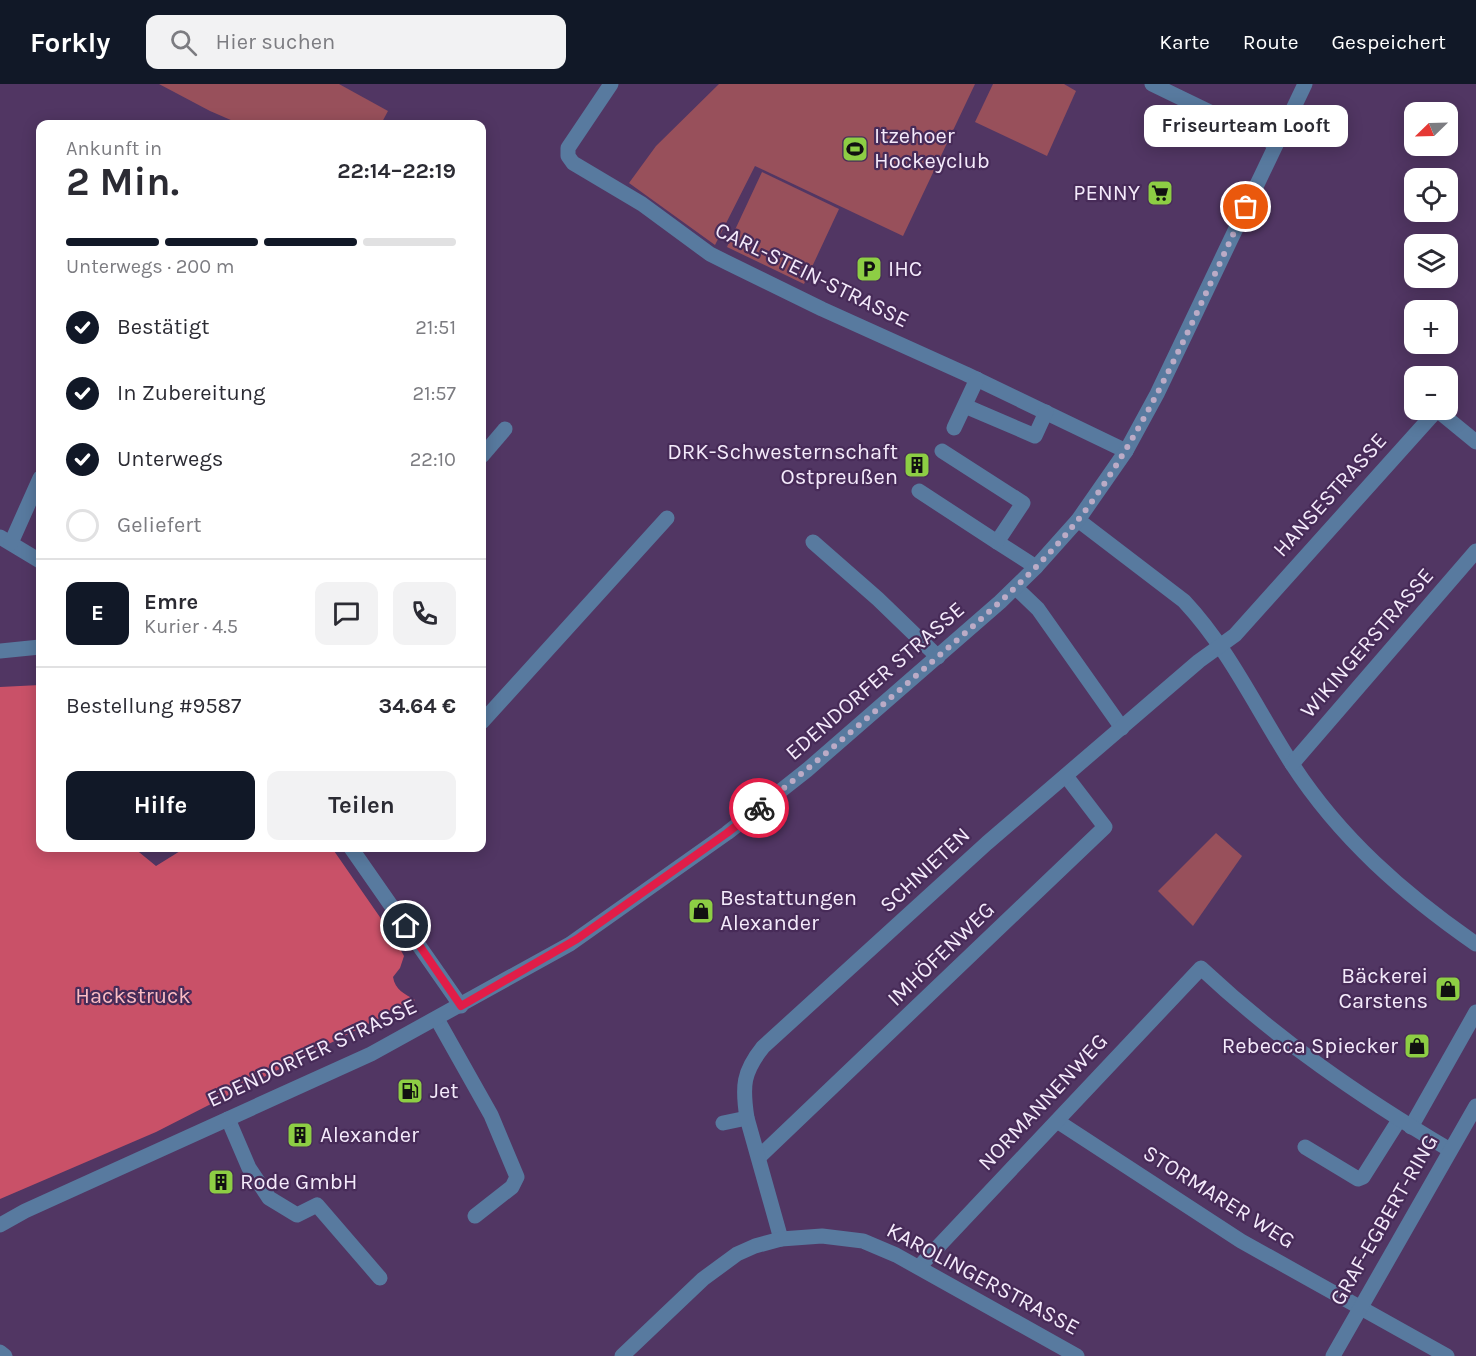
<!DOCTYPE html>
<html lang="de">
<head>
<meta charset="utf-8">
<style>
	body { margin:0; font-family:Karla,sans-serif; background:#f2f2f3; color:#2b2b33; height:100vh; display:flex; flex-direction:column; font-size:22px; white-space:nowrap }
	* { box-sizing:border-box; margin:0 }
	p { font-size:20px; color:#7c7c81 }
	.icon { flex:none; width:33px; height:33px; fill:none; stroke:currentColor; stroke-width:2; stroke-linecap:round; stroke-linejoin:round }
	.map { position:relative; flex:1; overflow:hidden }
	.side { position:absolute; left:36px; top:36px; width:450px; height:732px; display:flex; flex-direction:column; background:#fff; border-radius:12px; box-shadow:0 3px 15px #0003 }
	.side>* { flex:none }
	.needle { width:39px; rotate:247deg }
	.tools { position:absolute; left:1404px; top:18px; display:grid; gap:12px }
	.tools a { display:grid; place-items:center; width:54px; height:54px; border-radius:12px; background:#fff; box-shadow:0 3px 15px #0003; font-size:30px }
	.pin { position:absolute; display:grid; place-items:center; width:51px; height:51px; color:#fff; margin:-26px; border:3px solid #fff; border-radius:50%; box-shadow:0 2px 6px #0007 }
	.courier { position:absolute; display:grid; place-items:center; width:60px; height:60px; margin:-30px; border:4px solid #e11d48; border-radius:50%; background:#fff; color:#222; box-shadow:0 2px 8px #0007 }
	.bubble { position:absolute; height:42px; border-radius:12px; background:#fff; box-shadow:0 3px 15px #0003; font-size:20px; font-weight:700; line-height:42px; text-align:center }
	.head em { font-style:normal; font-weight:700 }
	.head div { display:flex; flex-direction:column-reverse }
	.head { display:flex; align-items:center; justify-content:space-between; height:102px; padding:0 30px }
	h1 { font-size:39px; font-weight:700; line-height:45px }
	.bar { display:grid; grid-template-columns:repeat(4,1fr); gap:9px 6px; align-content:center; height:72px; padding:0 30px }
	.bar i { height:8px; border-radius:4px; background:#e1e1e2 }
	.bar .on { background:#111827 }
	.bar p { grid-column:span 4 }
	.line { display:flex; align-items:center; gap:15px; padding:0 30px; border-top:2px solid #e1e1e2 }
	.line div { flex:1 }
	.round { display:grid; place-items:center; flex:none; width:63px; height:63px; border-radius:12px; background:#f2f2f3 }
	ol { padding:0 30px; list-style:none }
	li { display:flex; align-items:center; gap:18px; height:66px }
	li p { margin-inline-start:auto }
	li .icon { padding:6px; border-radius:50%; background:#111827; color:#fff; stroke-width:4 }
	li:last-child { color:#7c7c81 }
	li i { width:33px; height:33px; border:3px solid #e1e1e2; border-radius:50% }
	.action { display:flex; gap:12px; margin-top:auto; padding:12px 30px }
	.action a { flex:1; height:69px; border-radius:12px; background:#111827; color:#fff; font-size:24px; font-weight:700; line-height:69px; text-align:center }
	.action a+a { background:#f2f2f3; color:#2b2b33 }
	header { display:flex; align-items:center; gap:36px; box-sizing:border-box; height:84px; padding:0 30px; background:#111827; color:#fff }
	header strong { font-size:28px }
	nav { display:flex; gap:33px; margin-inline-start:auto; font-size:21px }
	.search { width:420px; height:54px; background:#f2f2f3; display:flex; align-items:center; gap:15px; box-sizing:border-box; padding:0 21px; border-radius:12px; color:#7c7c81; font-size:22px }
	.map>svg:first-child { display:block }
	.green { fill:#98505b }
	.forest { fill:#c95168 }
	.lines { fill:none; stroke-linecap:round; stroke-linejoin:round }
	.minor { stroke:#587a9f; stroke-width:15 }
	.done { stroke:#bbabc6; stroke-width:6; stroke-dasharray:0 10.8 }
	.route { stroke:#e11d48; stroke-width:8 }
	.labels { text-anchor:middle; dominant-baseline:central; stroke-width:4.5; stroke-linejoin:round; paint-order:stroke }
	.poi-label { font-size:22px; fill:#f4eafb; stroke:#472b58; text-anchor:start }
	.street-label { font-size:22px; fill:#f4eafb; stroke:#472b58 }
	.park-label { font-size:22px; fill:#fcbdc4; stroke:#472b58 }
</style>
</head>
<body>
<header>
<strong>Forkly</strong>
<div class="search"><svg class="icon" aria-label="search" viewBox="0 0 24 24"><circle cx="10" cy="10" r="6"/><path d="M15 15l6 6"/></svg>Hier suchen</div>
<nav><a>Karte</a><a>Route</a><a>Gespeichert</a></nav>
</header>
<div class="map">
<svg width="1476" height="1272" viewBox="0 0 1476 1272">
	<rect width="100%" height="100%" fill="#513663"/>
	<g class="green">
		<polygon points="159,0 339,0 388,27 381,40 240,40 210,27"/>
		<polygon points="719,0 975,0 903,152 755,82 715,161 629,99 656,62"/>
		<polygon points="993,0 1064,0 1076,7 1047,72 975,38"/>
		<polygon points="762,88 839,125 804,200 727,163"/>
		<polygon points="1216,749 1242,772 1193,842 1158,807"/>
	</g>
	<path class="forest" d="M40,601V764H134L156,782L185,764H332L393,852L404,872L400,884L393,893C395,906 405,910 415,916L156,1048L0,1115V603Z"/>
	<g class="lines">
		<g class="minor">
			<polyline points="611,0 568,64 568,72 573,79 642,120 710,170 728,179 822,225 966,290 1126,367"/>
			<polyline points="1152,0 1276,60"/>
			<polyline points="965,322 1035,352 1046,328"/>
			<polyline points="954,344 977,295"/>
			<polyline points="942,367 1023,419 997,458 1036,483"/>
			<polyline points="482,372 505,345"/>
			<polyline points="919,407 997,458"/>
			<path d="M1078,436L1184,517C1229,565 1256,624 1292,680C1340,754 1404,810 1476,860"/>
			<polyline points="0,453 40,477"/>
			<polyline points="813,458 878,515 938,573"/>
			<polyline points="11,459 40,394"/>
			<polyline points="1016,504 1038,525 1122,644"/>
			<polyline points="0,567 40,563"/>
			<polyline points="482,638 667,434"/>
			<polyline points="1292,680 1476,467"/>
			<polyline points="351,764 461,922"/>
			<polyline points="437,935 491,1031 517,1093 512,1103 475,1132"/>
			<polyline points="228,1035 249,1084 269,1114 297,1131 317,1121 380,1194"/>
			<polyline points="1057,1037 1241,1157 1447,1272"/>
			<polyline points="723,1039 747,1034"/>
			<polyline points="1411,1043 1476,928"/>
			<polyline points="1305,1063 1358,1095 1363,1093 1399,1036"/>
			<polyline points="759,1073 1105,743 1066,692"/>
			<polyline points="0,1141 25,1127 371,970 570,860 727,749 807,686 1000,518 1036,483 1078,436 1126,367 1157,310 1305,0"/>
			<path d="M781,1155L747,1034C742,1002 743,988 763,963L987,759L1199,577L1235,551L1437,326L1476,358"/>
			<path d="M919,1183L1201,884C1278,956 1359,1012 1450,1066"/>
			<polyline points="0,1268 5,1272"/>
			<polyline points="622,1272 703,1195 737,1170 755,1162 781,1155 822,1152 863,1157 896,1171 1077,1272"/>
			<polyline points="1333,1272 1476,1022"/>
		</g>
	</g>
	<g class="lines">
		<path class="done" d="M759,724C816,679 871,631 926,583C987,530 1051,477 1098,409C1159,320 1200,220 1246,123"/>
		<polyline class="route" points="406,842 461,922 577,855 727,749 759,724"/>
	</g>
	<defs>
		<g id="stadium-square" transform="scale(1.35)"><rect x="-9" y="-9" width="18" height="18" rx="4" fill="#8dce44" stroke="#472b58"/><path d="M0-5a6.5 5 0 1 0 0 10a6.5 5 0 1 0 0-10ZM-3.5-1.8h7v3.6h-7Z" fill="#111"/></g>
		<g id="supermarket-square" transform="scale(1.35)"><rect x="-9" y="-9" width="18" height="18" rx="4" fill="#8dce44" stroke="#472b58"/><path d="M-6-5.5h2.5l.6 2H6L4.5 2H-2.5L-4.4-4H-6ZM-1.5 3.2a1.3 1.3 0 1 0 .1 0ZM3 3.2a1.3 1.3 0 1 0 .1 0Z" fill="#111"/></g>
		<g id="parking-square" transform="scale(1.35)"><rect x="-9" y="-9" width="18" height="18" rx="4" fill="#8dce44" stroke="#472b58"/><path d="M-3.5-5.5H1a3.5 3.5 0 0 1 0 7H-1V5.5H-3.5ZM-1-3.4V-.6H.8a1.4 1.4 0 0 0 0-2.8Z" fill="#111"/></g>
		<g id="building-square" transform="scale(1.35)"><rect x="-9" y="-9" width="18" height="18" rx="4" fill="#8dce44" stroke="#472b58"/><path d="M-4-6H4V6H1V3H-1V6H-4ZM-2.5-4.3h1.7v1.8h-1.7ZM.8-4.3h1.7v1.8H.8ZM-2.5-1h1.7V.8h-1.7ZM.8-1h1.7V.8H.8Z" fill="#111"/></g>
		<g id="shop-square" transform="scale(1.35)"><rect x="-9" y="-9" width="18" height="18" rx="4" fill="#8dce44" stroke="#472b58"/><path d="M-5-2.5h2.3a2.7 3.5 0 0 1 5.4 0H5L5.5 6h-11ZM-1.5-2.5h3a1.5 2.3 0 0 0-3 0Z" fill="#111"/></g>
		<g id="fuel-square" transform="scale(1.35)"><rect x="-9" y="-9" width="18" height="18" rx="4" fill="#8dce44" stroke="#472b58"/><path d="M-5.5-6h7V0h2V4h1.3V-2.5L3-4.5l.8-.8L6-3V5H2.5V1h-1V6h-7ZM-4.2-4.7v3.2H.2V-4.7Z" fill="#111"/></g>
	</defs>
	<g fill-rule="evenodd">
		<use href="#stadium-square" x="855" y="65"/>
		<use href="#supermarket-square" x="1160" y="109"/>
		<use href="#parking-square" x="869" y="185"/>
		<use href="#building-square" x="917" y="381"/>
		<use href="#shop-square" x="701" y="827"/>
		<use href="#shop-square" x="1448" y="905"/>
		<use href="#shop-square" x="1417" y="962"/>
		<use href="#fuel-square" x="410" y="1007"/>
		<use href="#building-square" x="300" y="1051"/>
		<use href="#building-square" x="221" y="1098"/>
	</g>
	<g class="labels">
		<g class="poi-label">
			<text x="874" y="52">Itzehoer<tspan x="874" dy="25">Hockeyclub</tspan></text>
			<text x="1140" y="109" text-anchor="end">PENNY</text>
			<text x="888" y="185">IHC</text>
			<text x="898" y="368" text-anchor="end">DRK-Schwesternschaft<tspan x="898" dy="25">Ostpreußen</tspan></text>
			<text x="720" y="814">Bestattungen<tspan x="720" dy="25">Alexander</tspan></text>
			<text x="1428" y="892" text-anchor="end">Bäckerei<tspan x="1428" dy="25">Carstens</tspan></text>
			<text x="1398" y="962" text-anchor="end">Rebecca Spiecker</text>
			<text x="430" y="1007">Jet</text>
			<text x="320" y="1051">Alexander</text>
			<text x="240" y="1098">Rode GmbH</text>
		</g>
		<g class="street-label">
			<text transform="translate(812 191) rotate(26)">CARL-STEIN-STRASSE</text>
			<text transform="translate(1330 411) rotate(-48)">HANSESTRASSE</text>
			<text transform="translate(1367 559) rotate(-49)">WIKINGERSTRASSE</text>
			<text transform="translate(875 597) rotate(-41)">EDENDORFER STRASSE</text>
			<text transform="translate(925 786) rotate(-43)">SCHNIETEN</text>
			<text transform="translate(941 870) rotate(-44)">IMHÖFENWEG</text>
			<text transform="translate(312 969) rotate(-25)">EDENDORFER STRASSE</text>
			<text transform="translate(1043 1018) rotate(-47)">NORMANNENWEG</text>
			<text transform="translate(1219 1113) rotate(32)">STORMARER WEG</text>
			<text transform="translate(1384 1136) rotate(-60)">GRAF-EGBERT-RING</text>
			<text transform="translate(983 1195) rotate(28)">KAROLINGERSTRASSE</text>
		</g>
		<g class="park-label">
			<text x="133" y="912">Hackstruck</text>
		</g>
	</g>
</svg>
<div class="tools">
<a><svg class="needle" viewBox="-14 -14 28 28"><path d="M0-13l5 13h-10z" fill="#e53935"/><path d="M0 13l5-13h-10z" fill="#7c7c81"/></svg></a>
<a><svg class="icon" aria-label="locate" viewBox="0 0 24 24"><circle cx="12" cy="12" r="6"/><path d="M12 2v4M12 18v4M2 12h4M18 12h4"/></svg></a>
<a><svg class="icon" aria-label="layers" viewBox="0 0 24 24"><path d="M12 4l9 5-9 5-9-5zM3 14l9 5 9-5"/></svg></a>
<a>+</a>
<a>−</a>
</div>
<div class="pin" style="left:1246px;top:123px;background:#ea580c"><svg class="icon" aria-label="bag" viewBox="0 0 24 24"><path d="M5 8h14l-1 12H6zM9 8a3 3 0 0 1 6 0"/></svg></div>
<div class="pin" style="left:406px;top:842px;background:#1f2937"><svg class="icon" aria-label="home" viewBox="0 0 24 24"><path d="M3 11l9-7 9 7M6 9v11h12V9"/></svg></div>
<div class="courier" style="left:759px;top:724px"><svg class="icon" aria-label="bike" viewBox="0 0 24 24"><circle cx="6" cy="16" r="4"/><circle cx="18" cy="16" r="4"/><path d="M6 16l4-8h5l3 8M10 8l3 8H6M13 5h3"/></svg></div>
<div class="bubble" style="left:1144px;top:21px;width:204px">Friseurteam Looft</div>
<section class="side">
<div class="head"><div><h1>2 Min.</h1><p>Ankunft in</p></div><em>22:14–22:19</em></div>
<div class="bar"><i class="on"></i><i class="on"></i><i class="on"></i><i></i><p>Unterwegs · 200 m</p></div>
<ol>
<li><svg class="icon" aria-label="check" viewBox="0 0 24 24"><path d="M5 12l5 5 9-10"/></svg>Bestätigt<p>21:51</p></li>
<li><svg class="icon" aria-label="check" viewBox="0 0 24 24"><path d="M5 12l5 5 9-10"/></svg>In Zubereitung<p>21:57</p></li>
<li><svg class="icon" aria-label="check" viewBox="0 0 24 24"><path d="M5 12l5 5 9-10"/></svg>Unterwegs<p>22:10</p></li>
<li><i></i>Geliefert</li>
</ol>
<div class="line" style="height:108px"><b class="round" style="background:#111827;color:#fff">E</b><div><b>Emre</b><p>Kurier · 4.5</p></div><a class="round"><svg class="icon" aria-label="chat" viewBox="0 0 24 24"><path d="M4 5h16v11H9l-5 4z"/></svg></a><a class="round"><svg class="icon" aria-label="phone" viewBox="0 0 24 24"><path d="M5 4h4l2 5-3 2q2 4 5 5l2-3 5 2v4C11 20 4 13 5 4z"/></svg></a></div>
<div class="line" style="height:78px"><div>Bestellung #9587</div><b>34.64 €</b></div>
<div class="action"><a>Hilfe</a><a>Teilen</a></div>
</section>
</div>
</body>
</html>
